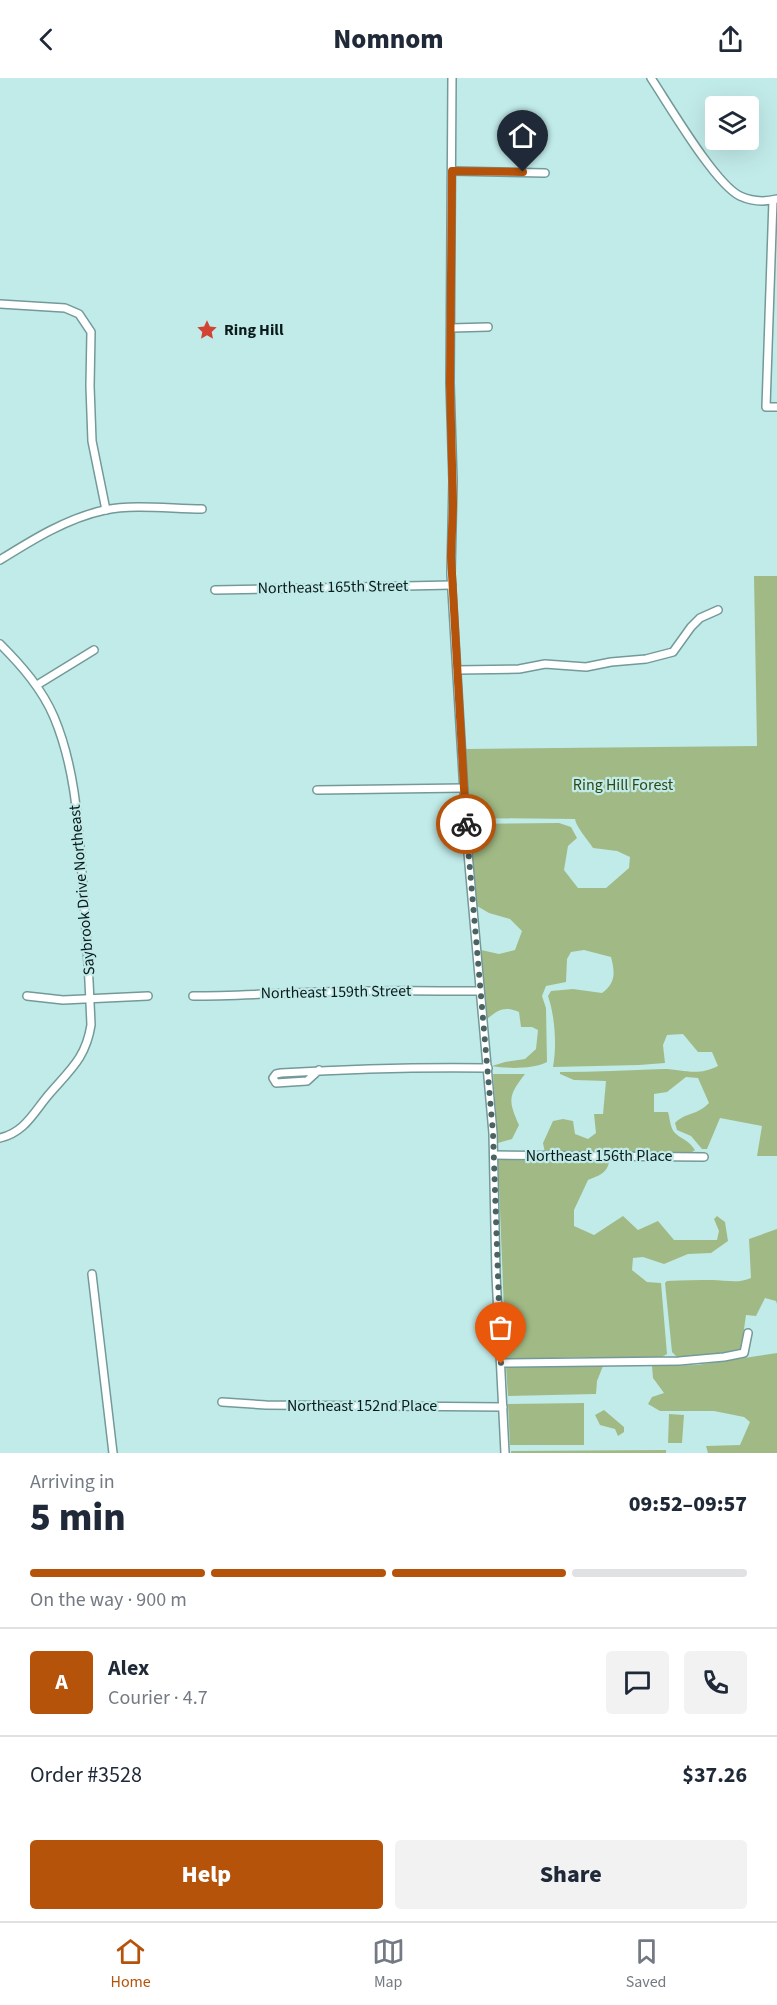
<!DOCTYPE html>
<html lang="en">
<head>
<meta charset="utf-8">
<style>
	body { margin:0; font-family:"Source Sans 3",sans-serif; background:#f2f2f3; color:#1f2937; height:100vh; display:flex; flex-direction:column; font-size:22px; white-space:nowrap }
	* { box-sizing:border-box; margin:0 }
	p { font-size:20px; color:#747a83 }
	.icon { flex:none; width:33px; height:33px; fill:none; stroke:currentColor; stroke-width:2; stroke-linecap:round; stroke-linejoin:round }
	.map { position:relative; height:1375px; overflow:hidden }
	.details { display:flex; flex-direction:column; background:#fff; flex:1 }
	.details>* { flex:none }
	.fabs { position:absolute; left:705px; top:18px; display:grid; gap:12px }
	.fabs a { display:grid; place-items:center; width:54px; height:54px; border-radius:6px; background:#fff; box-shadow:0 6px 24px #0002; font-size:30px }
	.pin { position:absolute; display:grid; place-items:center; width:51px; height:51px; color:#fff; margin:-62px -26px; border-radius:50% 50% 50% 0; rotate:-45deg; box-shadow:0 0 6px #0007 }
	.pin .icon { rotate:45deg }
	.courier { position:absolute; display:grid; place-items:center; width:60px; height:60px; margin:-30px; border:4px solid #b45309; border-radius:50%; background:#fff; color:#222; box-shadow:0 2px 8px #0007 }
	.summary em { font-style:normal; font-weight:800 }
	.summary div { display:flex; flex-direction:column-reverse }
	.summary { display:flex; align-items:center; justify-content:space-between; height:102px; padding:0 30px }
	h1 { font-size:39px; font-weight:800; line-height:45px }
	.bar { display:grid; grid-template-columns:repeat(4,1fr); gap:9px 6px; align-content:center; height:72px; padding:0 30px }
	.bar i { height:8px; border-radius:4px; background:#e0e1e3 }
	.bar .active { background:#b45309 }
	.bar p { grid-column:span 4 }
	.line { display:flex; align-items:center; gap:15px; padding:0 30px; border-top:2px solid #e0e1e3 }
	.line div { flex:1 }
	.round { display:grid; place-items:center; flex:none; width:63px; height:63px; border-radius:6px; background:#f2f2f3 }
	.cta { display:flex; gap:12px; margin-top:auto; padding:12px 30px }
	.cta a { flex:1; height:69px; border-radius:6px; background:#b45309; color:#fff; font-size:24px; font-weight:800; line-height:69px; text-align:center }
	.cta a+a { background:#f2f2f3; color:#1f2937 }
	header { display:flex; justify-content:space-between; align-items:center; height:78px; padding:0 30px; background:#fff; font-size:27px; font-weight:800 }
	.tab-bar { display:flex; justify-content:space-around; align-items:center; height:84px; border-top:2px solid #e0e1e3; background:#fff; font-size:16px; color:#747a83 }
	.tab-bar a { display:grid; justify-items:center; gap:3px }
	.tab-bar .active { color:#b45309 }
	.map>svg:first-child { display:block }
	.green { fill:#a1ba85 }
	.lines { fill:none; stroke-linecap:round; stroke-linejoin:round }
	.minor-casing { stroke:#739a99; stroke-width:10 }
	.minor { stroke:#fff; stroke-width:7 }
	.done { stroke:#4b6463; stroke-width:6; stroke-dasharray:0 10.8 }
	.route { stroke:#b45309; stroke-width:8 }
	.labels { text-anchor:middle; dominant-baseline:central; stroke-width:4.5; stroke-linejoin:round; paint-order:stroke }
	.poi-label { font-size:16px; font-weight:bold; fill:#0b1b1b; stroke:#c1ebe9; text-anchor:start }
	.street-label { font-size:16px; fill:#0b1b1b; stroke:#c1ebe9 }
	.park-label { font-size:16px; fill:#314612; stroke:#c1ebe9 }
</style>
</head>
<body>
<header><svg class="icon" aria-label="back" viewBox="0 0 24 24"><path d="M15 5l-7 7 7 7"/></svg>Nomnom<svg class="icon" aria-label="share" viewBox="0 0 24 24"><path d="M12 15V3M7 8l5-5 5 5M5 13v7h14v-7"/></svg></header>
<div class="map">
<svg width="777" height="1375" viewBox="0 0 777 1375">
	<rect width="100%" height="100%" fill="#c1ebe9"/>
	<g class="green">
		<path d="M754,498H777V1078H757L762,1048L720,1040L707,1071H702L691,1058L677,1052L675,1045C686,1034 696,1038 709,1025L698,1000L686,999L667,1014L654,1016V1034H668C670,1040 670,1050 675,1055C682,1062 688,1061 695,1072L689,1076L545,1075L543,1065L553,1043L563,1041L573,1043L575,1056L588,1061L596,1055L594,1036H603L606,1003L574,1002L560,996V994C594,994 628,992 663,991C684,991 696,999 718,988L712,974H698L683,956L667,957L663,967L665,985L639,987L553,989C557,967 555,939 548,918L551,913L573,911L602,915C616,905 615,894 611,879L584,872L571,874L567,881L566,904L546,908L542,918L546,930L547,984C534,991 507,991 492,988L505,984L525,981L536,971L538,952L532,949H521L519,934C505,928 499,931 487,941L481,872L499,876L515,872L522,853L510,841L489,835L477,828L469,746L559,745L571,749L577,760L568,768L564,792L578,810H606L629,790L630,779L617,773L593,770C588,762 576,749 575,741L469,740L465,671L757,668Z"/>
		<path d="M493,996H525C508,1018 508,1022 519,1047L512,1061L498,1065Z"/>
		<path d="M498,1082L609,1083C608,1095 598,1098 588,1102L574,1132V1148L594,1157L623,1138L638,1152L658,1143L674,1162H717L719,1153L714,1141L717,1138L725,1144L728,1163L711,1175L688,1176L664,1186L643,1179L633,1180L632,1192L647,1204L661,1205L667,1276L660,1280L579,1279L506,1282Z"/>
		<path d="M777,1151V1226L776,1223L765,1220L756,1238L746,1237L741,1272L693,1280H678L672,1274L665,1205L667,1203C682,1202 697,1202 712,1202C726,1202 738,1206 751,1200L749,1161Z"/>
		<polygon points="777,1275 777,1375 708,1375 706,1368 740,1367 750,1344 744,1339 714,1333 660,1333 648,1326 652,1319 664,1315 653,1300 652,1288 697,1287"/>
		<polygon points="506,1288 603,1288 597,1303 596,1316 508,1318"/>
		<polygon points="584,1325 584,1367 510,1367 508,1326"/>
		<polygon points="604,1332 624,1349 624,1354 618,1358 615,1351 600,1347 595,1337"/>
		<polygon points="669,1336 684,1337 682,1365 668,1365"/>
		<polygon points="666,1372 666,1375 511,1375 511,1373"/>
	</g>
	<g class="lines">
		<g class="minor-casing">
			<g id="minor">
				<polyline points="452,0 450,305 453,403 451,496 467,764 493,1055 496,1197 505,1375"/>
				<path d="M651,0C669,27 715,106 740,118C751,123 765,124 777,121"/>
				<polyline points="452,93 545,95"/>
				<polyline points="773,122 766,329 777,329"/>
				<polyline points="0,226 65,230 79,236 91,254 90,308 92,363 106,432"/>
				<polyline points="451,250 488,249"/>
				<path d="M0,482C32,462 67,440 105,432C134,426 172,431 202,431"/>
				<polyline points="215,512 452,507"/>
				<path d="M0,566C22,588 42,611 54,639C75,689 78,743 82,796C86,847 89,897 91,947C86,979 71,991 51,1014C34,1033 26,1054 0,1060"/>
				<polyline points="457,592 519,591 545,586 586,589 611,584 646,581 673,574 691,549 700,540 718,532"/>
				<polyline points="37,607 94,572"/>
				<polyline points="317,712 464,710"/>
				<polyline points="27,918 63,922 148,918"/>
				<path d="M193,918C236,918 279,915 322,914C375,912 427,913 479,913"/>
				<path d="M319,992L307,1003L276,1005L273,1000L276,996L281,995C350,991 419,989 488,990"/>
				<polyline points="494,1077 704,1079"/>
				<polyline points="92,1196 113,1375"/>
				<polyline points="501,1285 679,1283 724,1279 744,1275 748,1255"/>
				<polyline points="222,1324 266,1327 503,1329"/>
			</g>
		</g>
		<use href="#minor" class="minor"/>
	</g>
	<g class="lines">
		<polyline class="done" points="466,746 493,1055 501,1286"/>
		<polyline class="route" points="466,746 451,478 453,427 450,305 452,93 523,94"/>
	</g>
	<defs>
		<g id="sight-bare" transform="scale(1.62)"><path d="M0-6L1.8-2.2L6-1.7L2.9 1.2L3.7 5.4L0 3.3L-3.7 5.4L-2.9 1.2L-6-1.7L-1.8-2.2Z" fill="#d14433" stroke="#c1ebe9" stroke-width="2.5" paint-order="stroke"/></g>
	</defs>
	<g fill-rule="evenodd">
		<use href="#sight-bare" x="207" y="252"/>
	</g>
	<g class="labels">
		<g class="poi-label">
			<text x="224" y="252">Ring Hill</text>
		</g>
		<g class="street-label">
			<text transform="translate(333 509) rotate(-1)">Northeast 165th Street</text>
			<text transform="translate(82 812) rotate(-95)">Saybrook Drive Northeast</text>
			<text transform="translate(336 914) rotate(-1)">Northeast 159th Street</text>
			<text x="599" y="1078">Northeast 156th Place</text>
			<text x="362" y="1328">Northeast 152nd Place</text>
		</g>
		<g class="park-label">
			<text x="623" y="707">Ring Hill Forest</text>
		</g>
	</g>
</svg>
<div class="fabs">
<a><svg class="icon" aria-label="layers" viewBox="0 0 24 24"><path d="M12 4l9 5-9 5-9-5zM3 14l9 5 9-5"/></svg></a>
</div>
<div class="pin" style="left:501px;top:1286px;background:#ea580c"><svg class="icon" aria-label="bag" viewBox="0 0 24 24"><path d="M5 8h14l-1 12H6zM9 8a3 3 0 0 1 6 0"/></svg></div>
<div class="pin" style="left:523px;top:94px;background:#1f2937"><svg class="icon" aria-label="home" viewBox="0 0 24 24"><path d="M3 11l9-7 9 7M6 9v11h12V9"/></svg></div>
<div class="courier" style="left:466px;top:746px"><svg class="icon" aria-label="bike" viewBox="0 0 24 24"><circle cx="6" cy="16" r="4"/><circle cx="18" cy="16" r="4"/><path d="M6 16l4-8h5l3 8M10 8l3 8H6M13 5h3"/></svg></div>
</div>
<section class="details">
<div class="summary"><div><h1>5 min</h1><p>Arriving in</p></div><em>09:52–09:57</em></div>
<div class="bar"><i class="active"></i><i class="active"></i><i class="active"></i><i></i><p>On the way · 900 m</p></div>
<div class="line" style="height:108px"><b class="round" style="background:#b45309;color:#fff">A</b><div><b>Alex</b><p>Courier · 4.7</p></div><a class="round"><svg class="icon" aria-label="chat" viewBox="0 0 24 24"><path d="M4 5h16v11H9l-5 4z"/></svg></a><a class="round"><svg class="icon" aria-label="phone" viewBox="0 0 24 24"><path d="M5 4h4l2 5-3 2q2 4 5 5l2-3 5 2v4C11 20 4 13 5 4z"/></svg></a></div>
<div class="line" style="height:78px"><div>Order #3528</div><b>$37.26</b></div>
<div class="cta"><a>Help</a><a>Share</a></div>
</section>
<nav class="tab-bar">
<a class="active"><svg class="icon" aria-label="home" viewBox="0 0 24 24"><path d="M3 11l9-7 9 7M6 9v11h12V9"/></svg>Home</a>
<a><svg class="icon" aria-label="map" viewBox="0 0 24 24"><path d="M3 6l6-2 6 2 6-2v14l-6 2-6-2-6 2zM9 4v14M15 6v14"/></svg>Map</a>
<a><svg class="icon" aria-label="saved" viewBox="0 0 24 24"><path d="M7 4h10v16l-5-4-5 4z"/></svg>Saved</a>
</nav>
</body>
</html>
